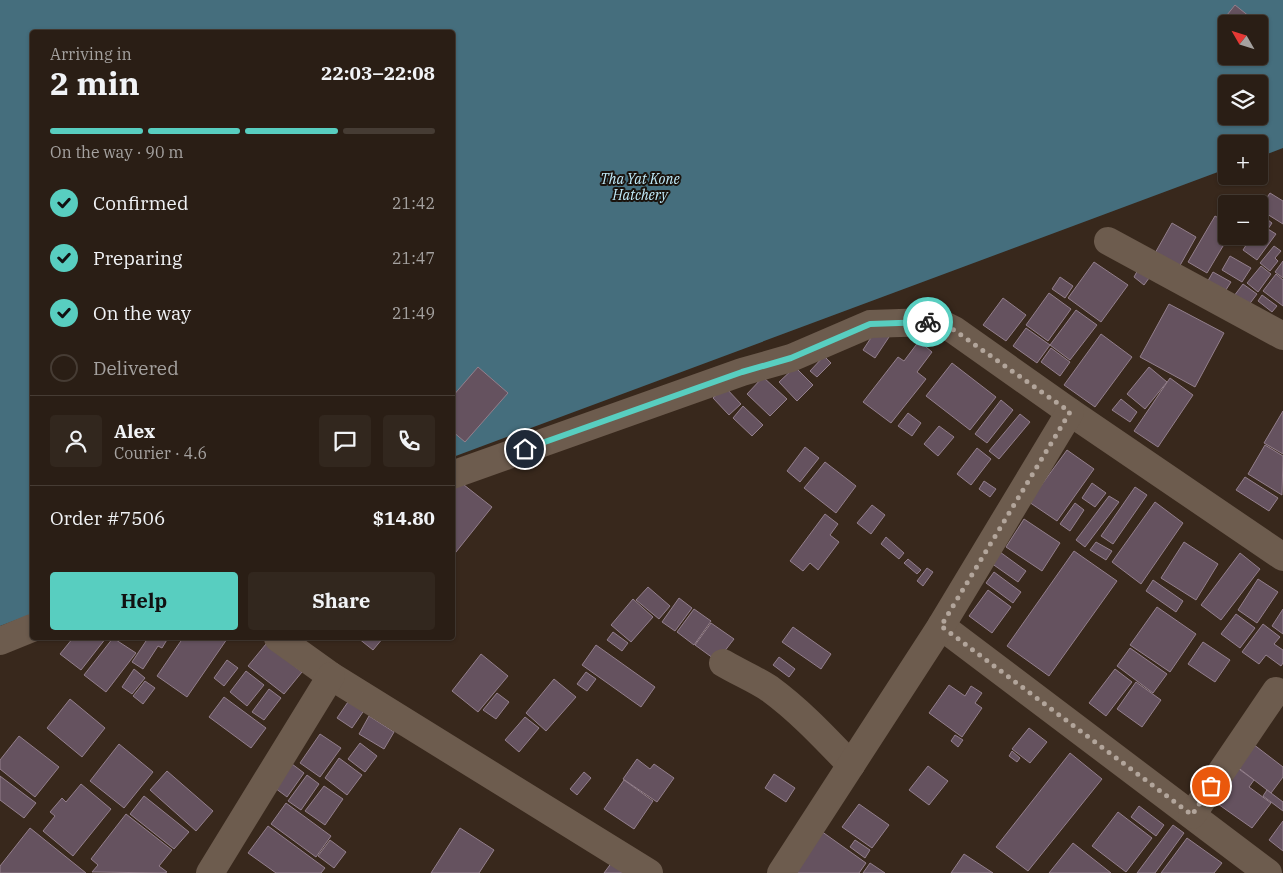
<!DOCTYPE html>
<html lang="en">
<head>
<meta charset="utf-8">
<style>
	body { margin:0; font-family:"IBM Plex Serif",serif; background:#32271e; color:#f1f3f6; height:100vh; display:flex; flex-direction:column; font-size:19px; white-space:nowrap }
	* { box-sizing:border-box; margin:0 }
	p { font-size:16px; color:#a5a2a0 }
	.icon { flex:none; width:28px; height:28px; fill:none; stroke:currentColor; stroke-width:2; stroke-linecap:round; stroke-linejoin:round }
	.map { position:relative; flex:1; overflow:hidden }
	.drawer { position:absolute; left:30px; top:30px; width:425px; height:610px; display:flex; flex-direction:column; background:#2a1e15; border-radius:5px; box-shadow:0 1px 4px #0004,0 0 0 1px #463c34 }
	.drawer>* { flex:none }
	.needle { width:32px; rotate:309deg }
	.buttons { position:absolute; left:1218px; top:15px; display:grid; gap:10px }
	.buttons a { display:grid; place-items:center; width:50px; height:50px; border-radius:5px; background:#2a1e15; box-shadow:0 1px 4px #0004,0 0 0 1px #463c34; font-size:25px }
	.pin { position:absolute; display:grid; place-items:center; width:42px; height:42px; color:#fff; margin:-21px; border:2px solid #fff; border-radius:50%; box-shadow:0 1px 5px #0007 }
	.courier { position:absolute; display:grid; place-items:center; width:50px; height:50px; margin:-25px; border:4px solid #58cec0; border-radius:50%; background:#fff; color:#222; box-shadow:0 1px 6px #0007 }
	.overview em { font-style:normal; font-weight:700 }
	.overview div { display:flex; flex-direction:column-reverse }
	.overview { display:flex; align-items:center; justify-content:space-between; height:85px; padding:0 20px }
	h1 { font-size:32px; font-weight:700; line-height:38px }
	.bar { display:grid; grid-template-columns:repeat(4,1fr); gap:8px 5px; align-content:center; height:60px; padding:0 20px }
	.bar i { height:6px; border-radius:4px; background:#463c34 }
	.bar .selected { background:#58cec0 }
	.bar p { grid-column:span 4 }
	.line { display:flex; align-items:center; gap:12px; padding:0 20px; border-top:1px solid #463c34 }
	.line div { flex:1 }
	.round { display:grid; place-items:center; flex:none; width:52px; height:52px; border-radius:5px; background:#32271e }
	ol { padding:0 20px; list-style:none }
	li { display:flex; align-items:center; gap:15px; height:55px }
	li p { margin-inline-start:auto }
	li .icon { padding:5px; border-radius:50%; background:#58cec0; color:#111; stroke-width:4 }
	li:last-child { color:#a5a2a0 }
	li i { width:28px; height:28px; border:2px solid #463c34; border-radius:50% }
	.button { display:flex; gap:10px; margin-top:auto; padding:10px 20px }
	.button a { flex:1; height:58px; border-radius:5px; background:#58cec0; color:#111; font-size:20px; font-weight:700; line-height:58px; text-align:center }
	.button a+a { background:#32271e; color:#f1f3f6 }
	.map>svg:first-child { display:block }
	.water { fill:#456e7d; fill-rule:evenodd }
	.building { fill:#65525f; stroke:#937f8c }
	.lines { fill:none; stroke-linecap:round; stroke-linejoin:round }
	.minor { stroke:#6d5c4e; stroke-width:28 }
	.done { stroke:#b2a59b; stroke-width:5; stroke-dasharray:0 9 }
	.route { stroke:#58cec0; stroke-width:6 }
	.labels { text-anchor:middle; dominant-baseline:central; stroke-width:4; stroke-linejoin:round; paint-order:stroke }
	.water-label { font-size:14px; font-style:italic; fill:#c2edfc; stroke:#1a130d }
</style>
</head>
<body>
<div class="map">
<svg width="1283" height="873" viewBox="0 0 1283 873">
	<rect width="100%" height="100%" fill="#38281c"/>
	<path class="water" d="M0,0H1283V148L1259,157V144H1226V169L453,457L452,32H32V614L0,626ZM1226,24H1259V56H1226ZM1226,84H1259V116H1226Z"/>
	<g class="building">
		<polygon points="1235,5 1250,17 1244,24 1227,24 1223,20"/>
		<polygon points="1270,193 1283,201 1283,224 1259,209"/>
		<polygon points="1259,213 1272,223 1268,229 1276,234 1257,260 1243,250 1252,236 1259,236"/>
		<polygon points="1215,216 1226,222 1226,236 1229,236 1207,273 1188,262"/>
		<polygon points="1172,223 1196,237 1178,269 1154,255"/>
		<polygon points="1274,246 1281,251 1275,258 1278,261 1270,271 1260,263"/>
		<polygon points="1230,256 1251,268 1242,282 1222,270"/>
		<polygon points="1283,261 1283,278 1275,272"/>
		<polygon points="1094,262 1128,285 1101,322 1068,298"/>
		<polygon points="1140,266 1152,274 1144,285 1134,277"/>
		<polygon points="1261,266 1271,274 1258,292 1247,283"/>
		<polygon points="1213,272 1231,282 1222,296 1205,286"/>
		<polygon points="1276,274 1283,280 1283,306 1263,291"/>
		<polygon points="1060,277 1073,286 1065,298 1052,289"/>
		<polygon points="1243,284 1257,294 1248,306 1234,296"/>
		<polygon points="1049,293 1071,309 1048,341 1026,325"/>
		<polygon points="1262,295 1277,306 1272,312 1258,301"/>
		<polygon points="1003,298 1026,315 1006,341 983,325"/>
		<polygon points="1169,304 1224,333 1195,387 1140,357"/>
		<polygon points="1076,310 1097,325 1070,360 1050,345"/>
		<polygon points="1026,328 1050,345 1037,363 1013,346"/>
		<polygon points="876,330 889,337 875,358 863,350"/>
		<polygon points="1101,334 1132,357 1095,407 1064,385"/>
		<polygon points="919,341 932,352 917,372 926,379 891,423 863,402 898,357 904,361"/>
		<polygon points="1051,348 1070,362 1060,376 1041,362"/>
		<polygon points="824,356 831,363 817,377 810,371"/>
		<polygon points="952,363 996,397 970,430 926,396"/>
		<polygon points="478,367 508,393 465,442 452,431 452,397"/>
		<polygon points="795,367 813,385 797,401 779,382"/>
		<polygon points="1149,367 1167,382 1145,409 1127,394"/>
		<polygon points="763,377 787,399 770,416 747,394"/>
		<polygon points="1170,378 1193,395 1158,447 1134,431"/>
		<polygon points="725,387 741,404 729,415 713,398"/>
		<polygon points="1121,399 1137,412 1130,422 1112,410"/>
		<polygon points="1001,400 1013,410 987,443 975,434"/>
		<polygon points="743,406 763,425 752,436 733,418"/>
		<polygon points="1283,411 1283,454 1264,443"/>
		<polygon points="908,413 921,423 912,436 898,426"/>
		<polygon points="1020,414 1030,422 999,459 989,451"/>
		<polygon points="939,426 954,437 938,456 924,444"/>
		<polygon points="1265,445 1283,456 1282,495 1248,474"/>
		<polygon points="805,447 819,458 800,482 787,471"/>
		<polygon points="977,448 991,459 971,485 957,474"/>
		<polygon points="1067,450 1094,469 1057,521 1029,502"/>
		<polygon points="825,462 856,486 836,513 804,488"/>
		<polygon points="1245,477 1278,498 1269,511 1236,490"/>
		<polygon points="459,481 492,507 452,557 452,490"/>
		<polygon points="984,481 996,489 990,497 979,489"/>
		<polygon points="1092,483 1106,493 1095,507 1082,498"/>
		<polygon points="1135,487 1147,495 1113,544 1101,536"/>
		<polygon points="1109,496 1119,502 1085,547 1076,540"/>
		<polygon points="1155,502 1183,523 1141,584 1112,562"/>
		<polygon points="1075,503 1084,510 1070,531 1060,524"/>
		<polygon points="872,505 885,515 871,534 857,523"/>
		<polygon points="825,514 838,524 830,535 839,542 818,570 810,563 803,571 790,561"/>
		<polygon points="1024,519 1060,543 1042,571 1006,547"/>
		<polygon points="886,537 904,553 899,559 881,544"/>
		<polygon points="1096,542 1112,551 1106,560 1090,550"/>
		<polygon points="1184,542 1218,564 1196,600 1161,578"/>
		<polygon points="1074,551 1117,581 1049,676 1007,646"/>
		<polygon points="1000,552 1026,571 1018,582 991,563"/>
		<polygon points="1240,553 1260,569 1221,620 1201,605"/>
		<polygon points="908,559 921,570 917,574 904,563"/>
		<polygon points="927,568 933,572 923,586 917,581"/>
		<polygon points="994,572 1021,592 1013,603 986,583"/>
		<polygon points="1258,579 1278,592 1257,623 1238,610"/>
		<polygon points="1153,580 1183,601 1176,612 1146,591"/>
		<polygon points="648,587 670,606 659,619 636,600"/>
		<polygon points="988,590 1011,607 992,633 969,616"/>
		<polygon points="679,598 692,608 675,631 662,622"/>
		<polygon points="633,599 653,617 631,642 611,625"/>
		<polygon points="1157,607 1196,634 1170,672 1130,645"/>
		<polygon points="694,609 711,621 694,645 677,632"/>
		<polygon points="1283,609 1283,634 1272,626"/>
		<polygon points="1236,614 1255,628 1240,648 1221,634"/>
		<polygon points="711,623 734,639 717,661 695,645"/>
		<polygon points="1263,624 1280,637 1274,644 1283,650 1283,663 1281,666 1266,655 1259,664 1242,652"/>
		<polygon points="793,627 831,654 821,669 782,642"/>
		<polygon points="613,632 628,643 622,651 607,640"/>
		<polygon points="73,638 106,638 81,670 60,654"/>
		<polygon points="113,638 136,653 106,692 84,675"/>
		<polygon points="142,638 168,638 162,648 158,646 143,669 132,662 146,641"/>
		<polygon points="183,638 225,638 227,639 187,697 157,676"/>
		<polygon points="358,638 383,638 373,650"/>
		<polygon points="1203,642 1230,660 1215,682 1188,664"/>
		<polygon points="266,644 302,672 284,694 248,666"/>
		<polygon points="596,645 655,687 641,707 582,665"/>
		<polygon points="1130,648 1167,674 1153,693 1117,666"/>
		<polygon points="481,654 508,676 478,712 452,691"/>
		<polygon points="779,657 795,669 789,677 773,665"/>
		<polygon points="227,660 238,668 224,686 214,678"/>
		<polygon points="134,669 145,678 132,694 122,687"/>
		<polygon points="1115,669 1132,682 1106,716 1089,703"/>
		<polygon points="246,671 264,685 247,706 230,692"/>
		<polygon points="586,672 596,679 587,691 577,684"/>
		<polygon points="554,679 576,697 546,731 526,713"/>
		<polygon points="145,681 155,688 143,704 133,696"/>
		<polygon points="1136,682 1161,700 1142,727 1117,709"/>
		<polygon points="949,685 965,696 971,686 982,693 975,703 982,708 962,737 929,713"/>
		<polygon points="269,689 281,698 264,720 252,712"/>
		<polygon points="497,693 509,702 496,719 483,710"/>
		<polygon points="224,697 266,728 251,748 209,717"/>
		<polygon points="70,699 105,728 82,757 47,728"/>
		<polygon points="350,699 365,709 352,728 337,718"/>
		<polygon points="369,716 394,732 384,749 359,734"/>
		<polygon points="525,717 539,728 519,752 505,740"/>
		<polygon points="1029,728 1047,742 1030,763 1012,749"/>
		<polygon points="320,734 341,748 320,777 300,763"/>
		<polygon points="955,735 963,740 958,747 951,741"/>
		<polygon points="19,736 59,767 35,797 0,769 0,760"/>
		<polygon points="360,743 377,756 365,772 348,759"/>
		<polygon points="119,744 153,772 124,808 90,781"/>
		<polygon points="1253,744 1283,767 1283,777 1271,793 1236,766"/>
		<polygon points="1012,751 1020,758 1017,762 1009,756"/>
		<polygon points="1070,753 1102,779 1028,871 996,847"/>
		<polygon points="339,758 362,775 347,795 325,778"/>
		<polygon points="637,759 650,769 654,764 674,778 657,802 623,779"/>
		<polygon points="292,764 304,773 287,797 275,788"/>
		<polygon points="928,766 948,781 929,805 909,790"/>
		<polygon points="1236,767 1254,780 1249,787 1271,803 1252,828 1208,797"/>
		<polygon points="167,771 213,811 196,831 150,790"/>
		<polygon points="584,772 591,778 577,795 570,789"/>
		<polygon points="774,774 795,788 786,802 765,788"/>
		<polygon points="307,775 319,784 301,810 288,801"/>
		<polygon points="0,776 36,803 24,818 0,800"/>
		<polygon points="624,780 653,801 634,829 604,809"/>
		<polygon points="81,784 111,809 73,856 43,831 55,816 50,812 62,798 66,802"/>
		<polygon points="324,786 343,799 325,825 305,811"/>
		<polygon points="1267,790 1283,802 1283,811 1263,796"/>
		<polygon points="144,796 189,832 174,849 130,814"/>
		<polygon points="286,803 331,836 316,857 271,824"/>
		<polygon points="859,804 889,825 872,848 842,827"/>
		<polygon points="1139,806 1164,825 1156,836 1131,817"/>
		<polygon points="1118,812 1152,838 1126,872 1092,846"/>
		<polygon points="126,814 172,850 159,866 167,872 165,873 92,872 98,865 91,859"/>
		<polygon points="1283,821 1283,851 1269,840"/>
		<polygon points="1173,825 1184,833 1155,873 1137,873"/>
		<polygon points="268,826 325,868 321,873 276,873 248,853"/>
		<polygon points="30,828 86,873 0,873 0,866"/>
		<polygon points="460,828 494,850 479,873 431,873"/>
		<polygon points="821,831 866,863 859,873 795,873"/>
		<polygon points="1187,838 1222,863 1214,873 1161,873"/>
		<polygon points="330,840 346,852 334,868 318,856"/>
		<polygon points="855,840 870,850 865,858 850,847"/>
		<polygon points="1073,843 1111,873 1049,873"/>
		<polygon points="964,854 993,873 951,873"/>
		<polygon points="615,858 635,873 604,873"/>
		<polygon points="870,863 885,873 863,873"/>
	</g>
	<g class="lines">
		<g class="minor">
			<polyline points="1108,241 1283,336"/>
			<polyline points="452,475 742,372 791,358 870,324 930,322 940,323 954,330 1070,412 1283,557"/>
			<polyline points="941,626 1268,873"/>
			<polyline points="278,638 331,676 649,873"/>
			<polyline points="0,641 32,628"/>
			<path d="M723,663C738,672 755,679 770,689C800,711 825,738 851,765"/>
			<polyline points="1192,815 1276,691"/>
			<polyline points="210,873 331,676"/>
			<polyline points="781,873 941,626 1070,412"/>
		</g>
	</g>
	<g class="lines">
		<polyline class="done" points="928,322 940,323 954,330 1070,412 941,626 1192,815 1211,786"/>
		<polyline class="route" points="525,449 742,372 791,358 870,324 928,322"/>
	</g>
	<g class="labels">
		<g class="water-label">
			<text x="640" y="179">Tha Yat Kone<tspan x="640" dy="16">Hatchery</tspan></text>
		</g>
	</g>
</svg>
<div class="buttons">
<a><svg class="needle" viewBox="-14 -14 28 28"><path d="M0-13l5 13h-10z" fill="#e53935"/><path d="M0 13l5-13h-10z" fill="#a5a2a0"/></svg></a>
<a><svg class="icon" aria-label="layers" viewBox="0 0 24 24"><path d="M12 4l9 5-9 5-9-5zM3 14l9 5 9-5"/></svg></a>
<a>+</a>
<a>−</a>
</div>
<div class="pin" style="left:1211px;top:786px;background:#ea580c"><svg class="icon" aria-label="bag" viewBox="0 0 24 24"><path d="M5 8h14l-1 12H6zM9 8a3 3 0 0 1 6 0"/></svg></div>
<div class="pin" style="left:525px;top:449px;background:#1f2937"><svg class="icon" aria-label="home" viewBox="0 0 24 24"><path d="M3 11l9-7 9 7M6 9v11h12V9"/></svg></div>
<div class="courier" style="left:928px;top:322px"><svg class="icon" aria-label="bike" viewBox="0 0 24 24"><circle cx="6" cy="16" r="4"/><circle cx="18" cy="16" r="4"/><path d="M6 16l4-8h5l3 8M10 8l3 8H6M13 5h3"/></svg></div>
<section class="drawer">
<div class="overview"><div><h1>2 min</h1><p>Arriving in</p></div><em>22:03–22:08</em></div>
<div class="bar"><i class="selected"></i><i class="selected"></i><i class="selected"></i><i></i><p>On the way · 90 m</p></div>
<ol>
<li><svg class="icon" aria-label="check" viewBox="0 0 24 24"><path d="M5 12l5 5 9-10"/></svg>Confirmed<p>21:42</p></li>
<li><svg class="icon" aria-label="check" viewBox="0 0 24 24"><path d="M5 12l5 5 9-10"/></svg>Preparing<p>21:47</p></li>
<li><svg class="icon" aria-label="check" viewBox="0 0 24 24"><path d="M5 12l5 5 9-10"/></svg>On the way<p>21:49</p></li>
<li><i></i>Delivered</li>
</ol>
<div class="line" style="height:90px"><a class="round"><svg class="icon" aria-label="person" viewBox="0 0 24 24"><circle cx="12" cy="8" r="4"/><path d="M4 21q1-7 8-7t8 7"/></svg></a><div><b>Alex</b><p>Courier · 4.6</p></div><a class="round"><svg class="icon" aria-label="chat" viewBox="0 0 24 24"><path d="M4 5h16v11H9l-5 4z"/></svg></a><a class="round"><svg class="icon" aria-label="phone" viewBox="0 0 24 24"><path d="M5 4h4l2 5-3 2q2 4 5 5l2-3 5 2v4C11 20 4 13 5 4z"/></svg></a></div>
<div class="line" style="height:65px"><div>Order #7506</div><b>$14.80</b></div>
<div class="button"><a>Help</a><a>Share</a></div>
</section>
</div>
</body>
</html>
